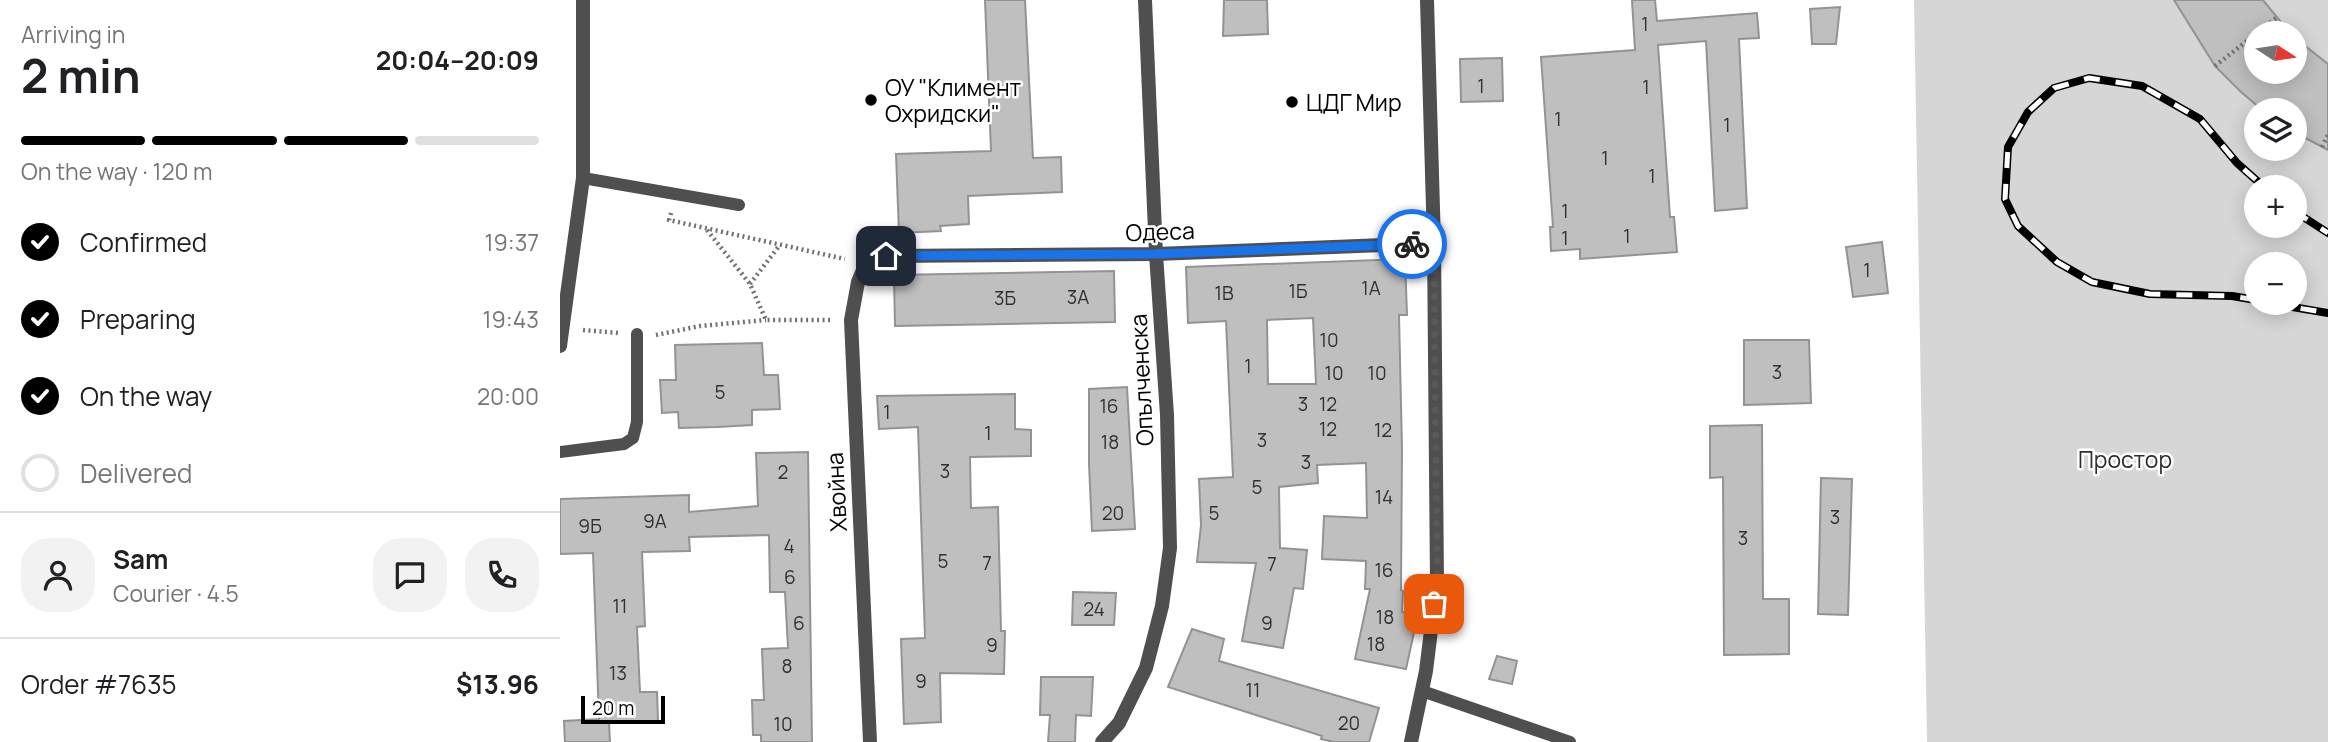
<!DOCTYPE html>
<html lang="en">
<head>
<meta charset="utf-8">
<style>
	body { margin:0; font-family:Manrope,sans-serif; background:#f2f2f2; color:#202124; height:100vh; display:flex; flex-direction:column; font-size:26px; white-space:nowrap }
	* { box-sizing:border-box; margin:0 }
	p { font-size:23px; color:#757577 }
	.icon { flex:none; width:38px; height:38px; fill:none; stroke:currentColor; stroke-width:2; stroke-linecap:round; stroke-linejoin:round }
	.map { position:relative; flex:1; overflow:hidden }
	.panel { display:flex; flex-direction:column; background:#fff; width:560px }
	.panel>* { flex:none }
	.needle { width:46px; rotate:102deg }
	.tools { position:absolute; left:1684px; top:21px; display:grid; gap:14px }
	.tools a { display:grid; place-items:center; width:63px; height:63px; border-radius:50%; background:#fff; box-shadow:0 4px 18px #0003; font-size:35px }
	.scale { position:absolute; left:21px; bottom:18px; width:84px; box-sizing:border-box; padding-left:7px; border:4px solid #000; border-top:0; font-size:19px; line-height:24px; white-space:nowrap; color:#000; -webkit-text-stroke:5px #fff; paint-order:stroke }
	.pin { position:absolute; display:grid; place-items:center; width:60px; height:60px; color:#fff; margin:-30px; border-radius:14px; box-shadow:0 4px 10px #0006 }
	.courier { position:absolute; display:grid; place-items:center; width:70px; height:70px; margin:-35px; border:5px solid #1a73e8; border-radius:50%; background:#fff; color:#222; box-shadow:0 2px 9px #0007 }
	.headline em { font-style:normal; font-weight:700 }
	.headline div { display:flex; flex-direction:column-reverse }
	.headline { display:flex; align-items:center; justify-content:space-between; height:119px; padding:0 21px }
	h1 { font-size:46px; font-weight:700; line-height:52px }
	.bar { display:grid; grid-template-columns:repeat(4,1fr); gap:10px 7px; align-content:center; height:84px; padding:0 21px }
	.bar i { height:9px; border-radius:5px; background:#e0e0e0 }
	.bar .current { background:#000 }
	.bar p { grid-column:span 4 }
	.line { display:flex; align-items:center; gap:18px; padding:0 21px; border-top:2px solid #e0e0e0 }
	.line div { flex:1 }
	.round { display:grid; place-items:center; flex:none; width:74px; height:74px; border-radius:28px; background:#f2f2f2 }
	ol { padding:0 21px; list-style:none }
	li { display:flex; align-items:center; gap:21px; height:77px }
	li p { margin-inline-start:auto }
	li .icon { padding:7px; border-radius:50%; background:#000; color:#fff; stroke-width:4 }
	li:last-child { color:#757577 }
	li i { width:38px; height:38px; border:4px solid #e0e0e0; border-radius:50% }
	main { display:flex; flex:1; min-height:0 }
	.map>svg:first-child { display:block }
	.green { fill:#d6d6d6; fill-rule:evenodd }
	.building { fill:#bfbfbf; stroke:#939393; stroke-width:2; fill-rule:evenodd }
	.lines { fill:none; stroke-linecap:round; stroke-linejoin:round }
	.path { stroke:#717171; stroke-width:4.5; stroke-dasharray:2 3.5; stroke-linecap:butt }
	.service { stroke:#4f4f4f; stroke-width:12 }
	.minor { stroke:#4f4f4f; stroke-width:14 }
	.rail-casing { stroke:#000; stroke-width:8 }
	.rail { stroke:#fff; stroke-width:5; stroke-dasharray:16; stroke-linecap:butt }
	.done { stroke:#595959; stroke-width:7; stroke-dasharray:0 12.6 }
	.route { stroke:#1a73e8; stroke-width:9 }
	.poi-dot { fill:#000; stroke:#fff; stroke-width:2.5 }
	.labels { text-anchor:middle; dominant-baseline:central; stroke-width:5; stroke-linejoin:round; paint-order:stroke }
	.number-label { font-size:19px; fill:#303030 }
	.poi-label { font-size:23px; fill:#000; stroke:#fff; text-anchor:start }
	.street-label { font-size:23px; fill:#000; stroke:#fff }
	.park-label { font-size:23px; fill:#2d2d2d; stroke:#fff }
</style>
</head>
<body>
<main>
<section class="panel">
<div class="headline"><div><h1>2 min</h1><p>Arriving in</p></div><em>20:04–20:09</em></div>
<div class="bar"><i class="current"></i><i class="current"></i><i class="current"></i><i></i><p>On the way · 120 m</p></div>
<ol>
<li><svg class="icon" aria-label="check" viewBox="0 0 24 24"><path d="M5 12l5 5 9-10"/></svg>Confirmed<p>19:37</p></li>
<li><svg class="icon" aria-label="check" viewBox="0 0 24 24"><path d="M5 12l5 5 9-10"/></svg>Preparing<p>19:43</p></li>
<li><svg class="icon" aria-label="check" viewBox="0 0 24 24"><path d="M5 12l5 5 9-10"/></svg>On the way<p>20:00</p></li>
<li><i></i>Delivered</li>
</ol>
<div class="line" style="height:126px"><a class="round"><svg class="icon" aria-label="person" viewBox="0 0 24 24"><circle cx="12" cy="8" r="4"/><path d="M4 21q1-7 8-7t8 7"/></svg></a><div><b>Sam</b><p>Courier · 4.5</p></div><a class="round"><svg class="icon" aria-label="chat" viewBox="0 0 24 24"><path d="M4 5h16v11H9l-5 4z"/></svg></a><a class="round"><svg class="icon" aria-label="phone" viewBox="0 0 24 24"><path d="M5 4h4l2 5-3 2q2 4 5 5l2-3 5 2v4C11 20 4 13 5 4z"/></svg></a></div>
<div class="line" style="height:91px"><div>Order #7635</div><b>$13.96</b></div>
</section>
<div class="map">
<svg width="1768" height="742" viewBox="0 0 1768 742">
	<rect width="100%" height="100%" fill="#fff"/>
	<path class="green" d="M1354,0H1768V742H1367ZM1696,33H1734V72H1696ZM1696,110H1734V149H1696ZM1696,187H1734V226H1696ZM1696,264H1734V303H1696Z"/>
	<g class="building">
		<polygon points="425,0 465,0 473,158 501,157 502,192 408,196 409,224 380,226 381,231 339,233 336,154 431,151"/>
		<polygon points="664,0 707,0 708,34 663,36"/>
		<polygon points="1072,0 1095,0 1097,21 1197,13 1199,38 1179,39 1187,208 1155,211 1146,41 1098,45 1110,217 1114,217 1117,252 1020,259 1020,249 991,251 990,227 993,227 981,57 1075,50"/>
		<polygon points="1614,0 1703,0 1730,33 1696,33 1696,72 1734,72 1734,37 1768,64 1768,150 1734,132 1734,110 1702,110 1680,91 1655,66"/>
		<polygon points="1280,7 1276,44 1252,44 1250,9"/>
		<polygon points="942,58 943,101 901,102 900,59"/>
		<polygon points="1322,242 1328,293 1293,297 1286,247"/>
		<path d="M845,259L847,315H839L842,449L841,590L843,591L842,612L858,614L846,669L795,659L810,589H805L806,561L762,559L764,516L807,518L806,463L757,465L758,483L719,487L720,548L747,550L743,589L734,588L723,648L682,641L696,563L637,562L641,525L639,479L673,477L666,321L628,323L626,267ZM753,318L756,384H708L707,320Z"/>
		<polygon points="554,271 555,322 335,326 334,275"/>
		<polygon points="1184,340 1249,340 1251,403 1184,405"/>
		<polygon points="202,343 204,375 218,375 220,409 192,410 192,425 158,427 119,428 118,412 102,413 100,380 116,380 115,345"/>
		<polygon points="567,387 575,529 532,531 529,464 529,389"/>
		<polygon points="455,394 455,429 471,430 471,456 410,457 411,508 438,507 441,631 445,631 444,674 380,673 381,722 344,724 341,639 365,638 358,427 319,429 317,396"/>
		<polygon points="1202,425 1203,599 1229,599 1229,654 1164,655 1163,477 1150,478 1150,426"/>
		<polygon points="248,452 252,742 201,742 201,735 193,735 192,700 204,700 202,649 228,648 225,592 210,592 209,535 129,537 130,551 82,552 85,626 77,627 80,692 97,692 98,721 49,723 50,742 5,742 4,721 39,719 33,553 0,554 0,499 129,495 129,512 198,506 196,453"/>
		<polygon points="1261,478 1292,479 1288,615 1258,614"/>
		<polygon points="513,592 556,593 554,625 512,625"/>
		<polygon points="632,629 664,639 659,661 819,708 809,742 774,742 761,739 762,736 608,687"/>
		<polygon points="937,656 957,661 952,684 929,679"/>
		<polygon points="481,677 533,677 531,716 516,715 515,742 488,742 490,715 480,715"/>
	</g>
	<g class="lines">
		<g class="path">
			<polyline points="1697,33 1716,18"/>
			<polyline points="1655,66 1696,34"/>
			<polyline points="1762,147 1768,135"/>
			<polyline points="111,213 109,220 285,259"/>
			<polyline points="147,230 190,284 206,320 271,320"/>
			<polyline points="190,284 219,246"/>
			<polyline points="23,330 59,333"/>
			<polyline points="96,335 140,326 206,320"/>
		</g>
		<g class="service">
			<polyline points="23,178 179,205"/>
			<polyline points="0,452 64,444 73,438 77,422 77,334"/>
			<polyline points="862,691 1010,742"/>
		</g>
		<g class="minor">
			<polyline points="0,346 23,178 23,0"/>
			<polyline points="310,742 291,320 298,282 306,263 326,256 596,254 874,243"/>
			<polyline points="542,742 559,723 586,668 602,606 610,548 607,415 596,254 585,0"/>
			<polyline points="851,742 866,671 877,582 874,243 867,0"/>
		</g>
		<g class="rail-casing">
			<g id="rail">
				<polyline points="1734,211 1768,233"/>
				<polyline points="1696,300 1672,296 1590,294 1532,282 1497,262 1458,226 1445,199 1448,147 1468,112 1494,88 1529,78 1582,86 1640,119 1677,163 1704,187"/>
				<polyline points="1709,303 1768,313"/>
			</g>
		</g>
		<use href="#rail" class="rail"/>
	</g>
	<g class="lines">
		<polyline class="done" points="852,244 874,243 877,582 874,604"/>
		<polyline class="route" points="326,256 596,254 852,244"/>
	</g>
	<g class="poi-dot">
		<circle cx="311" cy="100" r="7"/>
		<circle cx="732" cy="102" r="7"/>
	</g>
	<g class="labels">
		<g class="number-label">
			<text x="1085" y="24">1</text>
			<text x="921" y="86">1</text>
			<text x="1086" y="87">1</text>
			<text x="998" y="119">1</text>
			<text x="1167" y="125">1</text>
			<text x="1045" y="158">1</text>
			<text x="1092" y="176">1</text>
			<text x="1005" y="211">1</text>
			<text x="1067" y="236">1</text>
			<text x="1005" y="238">1</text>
			<text x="1307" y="270">1</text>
			<text x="811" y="288">1А</text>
			<text x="738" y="291">1Б</text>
			<text x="664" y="293">1В</text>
			<text x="518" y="297">3А</text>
			<text x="445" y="298">3Б</text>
			<text x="769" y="340">10</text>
			<text x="688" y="366">1</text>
			<text x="1217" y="372">3</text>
			<text x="774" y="373">10</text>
			<text x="817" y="373">10</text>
			<text x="160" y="392">5</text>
			<text x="743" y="404">3</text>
			<text x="768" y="404">12</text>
			<text x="549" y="406">16</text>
			<text x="327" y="412">1</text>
			<text x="768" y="429">12</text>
			<text x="823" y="430">12</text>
			<text x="428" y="433">1</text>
			<text x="702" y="440">3</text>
			<text x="550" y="442">18</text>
			<text x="746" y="462">3</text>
			<text x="385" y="471">3</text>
			<text x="223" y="472">2</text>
			<text x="697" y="487">5</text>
			<text x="824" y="497">14</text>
			<text x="553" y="513">20</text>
			<text x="654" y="513">5</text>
			<text x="1275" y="517">3</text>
			<text x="95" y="521">9А</text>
			<text x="30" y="526">9Б</text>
			<text x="1183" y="538">3</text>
			<text x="229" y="546">4</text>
			<text x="383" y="561">5</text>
			<text x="427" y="563">7</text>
			<text x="712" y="564">7</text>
			<text x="824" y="570">16</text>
			<text x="230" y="577">6</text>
			<text x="60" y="606">11</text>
			<text x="534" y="609">24</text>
			<text x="825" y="617">18</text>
			<text x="239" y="623">6</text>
			<text x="707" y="623">9</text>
			<text x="816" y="644">18</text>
			<text x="432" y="645">9</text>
			<text x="227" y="666">8</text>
			<text x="58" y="673">13</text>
			<text x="361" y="681">9</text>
			<text x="693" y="690">11</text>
			<text x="789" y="723">20</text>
			<text x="223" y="724">10</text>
		</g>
		<g class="poi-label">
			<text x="325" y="87">ОУ "Климент<tspan x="325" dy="26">Охридски"</tspan></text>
			<text x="746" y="102">ЦДГ Мир</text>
		</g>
		<g class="street-label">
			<text transform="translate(600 231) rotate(-2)">Одеса</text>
			<text transform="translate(581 380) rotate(-93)">Опълченска</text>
			<text transform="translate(276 492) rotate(-93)">Хвойна</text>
		</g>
		<g class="park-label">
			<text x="1565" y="459">Простор</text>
		</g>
	</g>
</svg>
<div class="tools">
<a><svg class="needle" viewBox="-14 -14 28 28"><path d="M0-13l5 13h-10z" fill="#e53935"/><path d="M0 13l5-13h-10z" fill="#757577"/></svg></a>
<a><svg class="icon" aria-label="layers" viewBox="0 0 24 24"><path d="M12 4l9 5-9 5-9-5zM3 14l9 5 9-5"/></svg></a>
<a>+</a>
<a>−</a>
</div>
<div class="scale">20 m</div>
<div class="pin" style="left:874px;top:604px;background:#ea580c"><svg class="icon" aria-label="bag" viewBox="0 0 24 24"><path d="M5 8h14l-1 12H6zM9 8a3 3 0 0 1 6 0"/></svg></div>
<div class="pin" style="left:326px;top:256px;background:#1f2937"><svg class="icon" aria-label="home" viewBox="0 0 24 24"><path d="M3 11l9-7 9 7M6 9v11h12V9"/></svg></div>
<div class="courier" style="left:852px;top:244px"><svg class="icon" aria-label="bike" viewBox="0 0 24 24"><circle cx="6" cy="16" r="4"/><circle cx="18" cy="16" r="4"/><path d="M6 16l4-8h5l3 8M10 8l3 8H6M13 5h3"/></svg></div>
</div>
</main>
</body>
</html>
